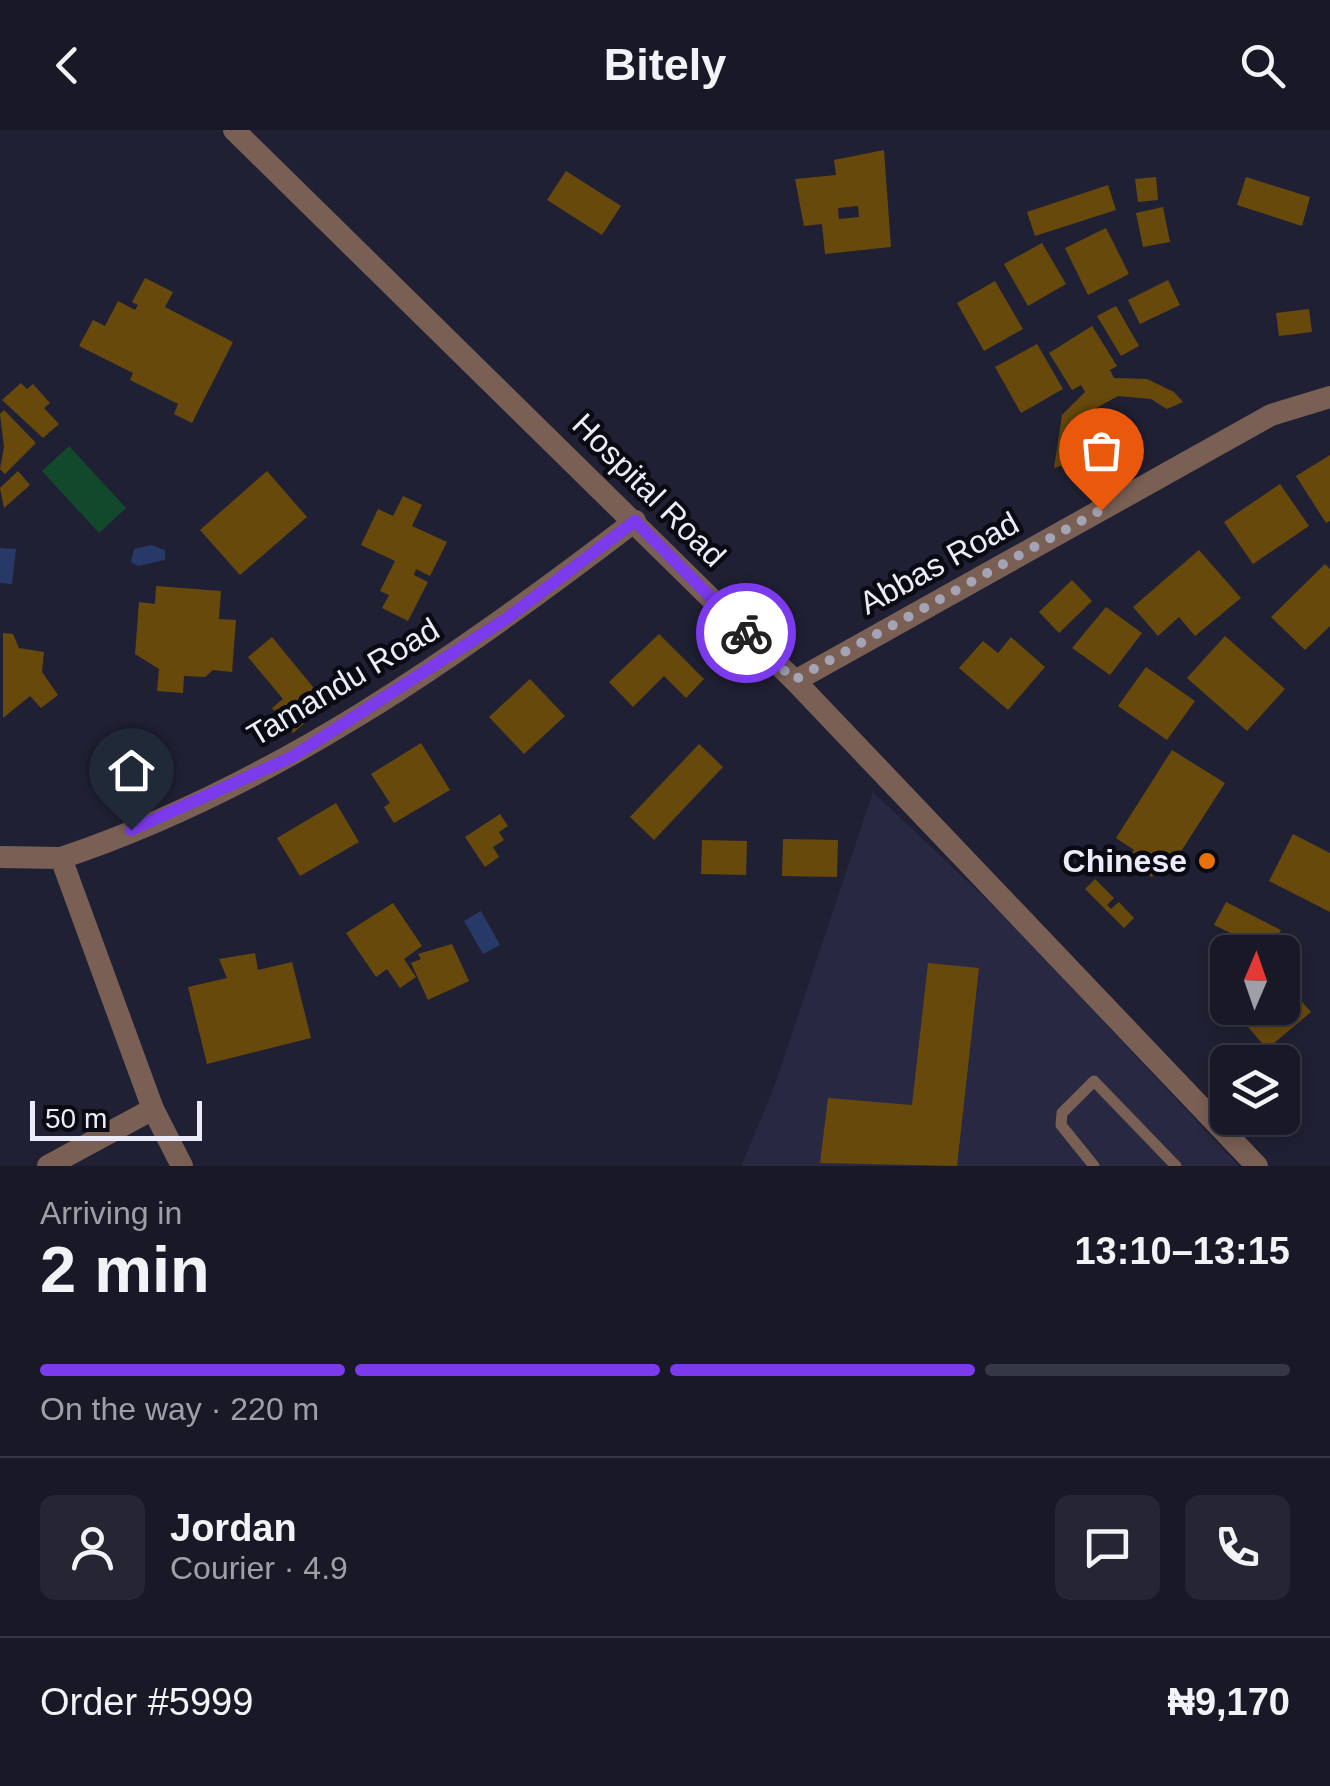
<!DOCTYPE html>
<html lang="en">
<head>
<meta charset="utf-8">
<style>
	body { margin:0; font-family:Helvetica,sans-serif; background:#252533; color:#f1f3f6; height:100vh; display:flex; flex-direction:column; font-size:38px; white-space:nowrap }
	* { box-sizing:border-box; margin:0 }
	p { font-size:32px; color:#9fa0a7 }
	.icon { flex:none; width:55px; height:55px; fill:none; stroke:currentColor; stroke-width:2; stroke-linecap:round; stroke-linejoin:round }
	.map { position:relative; height:1036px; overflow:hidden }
	.sheet { display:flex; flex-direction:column; background:#181827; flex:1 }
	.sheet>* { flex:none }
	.needle { width:65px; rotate:2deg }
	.tools { position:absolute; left:1210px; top:805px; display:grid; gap:20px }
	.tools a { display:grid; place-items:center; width:90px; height:90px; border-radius:15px; background:#181827; box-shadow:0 5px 15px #0003,0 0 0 2px #363744; font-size:50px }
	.scale { position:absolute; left:30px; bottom:25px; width:172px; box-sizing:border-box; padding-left:10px; border:5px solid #ebebfa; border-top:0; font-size:28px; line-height:35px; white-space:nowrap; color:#ebebfa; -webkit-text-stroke:8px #0a0a13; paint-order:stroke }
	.pin { position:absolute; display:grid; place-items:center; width:85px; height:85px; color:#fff; margin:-102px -42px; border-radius:50% 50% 50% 0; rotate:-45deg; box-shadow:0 0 10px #0007 }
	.pin .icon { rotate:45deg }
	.courier { position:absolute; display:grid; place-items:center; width:100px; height:100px; margin:-50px; border:8px solid #7c3aed; border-radius:50%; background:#fff; color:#222; box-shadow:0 2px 12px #0007 }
	.head em { font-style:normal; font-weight:600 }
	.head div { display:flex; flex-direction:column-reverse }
	.head { display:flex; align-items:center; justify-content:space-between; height:170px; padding:0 40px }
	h1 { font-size:65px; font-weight:600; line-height:75px }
	.bar { display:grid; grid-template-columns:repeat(4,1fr); gap:15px 10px; align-content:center; height:120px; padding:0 40px }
	.bar i { height:12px; border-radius:8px; background:#363744 }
	.bar .active { background:#7c3aed }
	.bar p { grid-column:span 4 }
	.line { display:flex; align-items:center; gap:25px; padding:0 40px; border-top:2px solid #363744 }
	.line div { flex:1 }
	.round { display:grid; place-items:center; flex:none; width:105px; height:105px; border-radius:15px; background:#252533 }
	header { display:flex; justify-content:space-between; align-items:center; height:130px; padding:0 40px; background:#181827; font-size:45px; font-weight:600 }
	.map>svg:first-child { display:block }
	.built { fill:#292842 }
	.green { fill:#12482c }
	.water { fill:#263967 }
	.building { fill:#67490c; fill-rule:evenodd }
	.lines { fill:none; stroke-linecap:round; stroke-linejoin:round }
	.lane { stroke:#795f54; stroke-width:11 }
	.street { stroke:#795f54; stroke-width:22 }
	.done { stroke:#a4a4b5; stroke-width:10; stroke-dasharray:0 18 }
	.route { stroke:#7c3aed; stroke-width:12 }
	.food-dot { fill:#e8710a; stroke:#0a0a13; stroke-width:4 }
	.labels { text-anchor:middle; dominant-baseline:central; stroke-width:9; stroke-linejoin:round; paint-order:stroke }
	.street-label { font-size:32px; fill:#ebebfa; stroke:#0a0a13 }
	.poi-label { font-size:32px; font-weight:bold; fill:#ebebfa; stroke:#0a0a13; text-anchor:end }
</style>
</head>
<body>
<header><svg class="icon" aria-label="back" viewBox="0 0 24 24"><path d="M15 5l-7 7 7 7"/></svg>Bitely<svg class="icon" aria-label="search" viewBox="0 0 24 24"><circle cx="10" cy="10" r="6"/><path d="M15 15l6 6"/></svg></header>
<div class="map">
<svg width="1330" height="1036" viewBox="0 0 1330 1036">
	<rect width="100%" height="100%" fill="#202034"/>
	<polygon class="built" points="873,662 1004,786 1239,1036 741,1036 773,960"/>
	<polygon class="green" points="69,316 126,378 99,403 42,341"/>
	<g class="water">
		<polygon points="151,415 165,420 165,430 138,436 131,432 134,419"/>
		<polygon points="0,418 16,419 12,454 0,453"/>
		<polygon points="481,781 500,815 483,824 464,791"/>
	</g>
	<g class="building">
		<path d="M884,20L891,117L825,124L822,94L804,96L795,49L836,45L834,30ZM858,76L859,87L839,89L838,78Z"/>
		<polygon points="566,41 621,76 602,105 547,70"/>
		<polygon points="1156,47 1158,70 1138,72 1135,49"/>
		<polygon points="1246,47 1310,67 1302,96 1237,75"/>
		<polygon points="1108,55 1116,80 1035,106 1027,82"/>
		<polygon points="1163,77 1170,112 1143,117 1136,83"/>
		<polygon points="1106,98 1129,144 1088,165 1065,118"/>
		<polygon points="1042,113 1066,154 1028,176 1004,134"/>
		<polygon points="145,148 173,162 165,177 233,212 192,293 174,284 178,274 130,250 133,243 79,216 93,190 105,196 118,171 135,180 138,175 132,172"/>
		<polygon points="1168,150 1180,175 1140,194 1128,170"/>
		<polygon points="995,151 1023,199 984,221 957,173"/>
		<polygon points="1116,176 1139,216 1121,226 1097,186"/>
		<polygon points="1309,179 1312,202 1279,206 1276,183"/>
		<polygon points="1092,196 1117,236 1110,240 1114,248 1147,249 1174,262 1183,272 1167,279 1151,269 1118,266 1093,280 1078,295 1072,332 1054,338 1062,285 1085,262 1081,255 1072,260 1049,223"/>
		<polygon points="1037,214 1063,259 1021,283 995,237"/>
		<polygon points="21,253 27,259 33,254 50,273 44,278 59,294 43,308 2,270"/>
		<polygon points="4,280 36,313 5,344 0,339 4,317 0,284"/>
		<polygon points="1102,296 1113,316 1089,328 1078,309"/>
		<polygon points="1330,325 1330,391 1326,393 1296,346"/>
		<polygon points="18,341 30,355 4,378 0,358"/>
		<polygon points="267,341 307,387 240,445 200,400"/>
		<polygon points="1280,354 1309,396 1253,434 1224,392"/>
		<polygon points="403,366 422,375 412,396 447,412 430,446 416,439 414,445 428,452 408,491 382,478 389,465 380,461 395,431 361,415 378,379 393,386"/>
		<polygon points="1199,420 1241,468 1195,506 1179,487 1158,506 1133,477"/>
		<polygon points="1325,434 1330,439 1330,496 1305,520 1271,487"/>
		<polygon points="1072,450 1092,471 1059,503 1039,482"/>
		<polygon points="156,456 221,461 219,489 236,490 232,542 213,540 205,547 184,546 183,563 157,561 159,539 135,524 139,472 155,474"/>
		<polygon points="1106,477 1142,503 1110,545 1072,518"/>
		<polygon points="3,503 13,504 19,518 44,522 42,542 58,565 41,578 30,566 3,588"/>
		<polygon points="659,504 704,549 686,568 664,546 633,577 609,552"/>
		<polygon points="1225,506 1285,559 1247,601 1187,548"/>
		<polygon points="272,507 327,574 293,603 272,578 283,569 248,527"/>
		<polygon points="1011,507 1045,537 1008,580 959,538 983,511 998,523"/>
		<polygon points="1146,537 1195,571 1167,610 1118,576"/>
		<polygon points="530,549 565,586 524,624 489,587"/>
		<polygon points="421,613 450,660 394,693 384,677 390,673 371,644"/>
		<polygon points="699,614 723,637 654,710 630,687"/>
		<polygon points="1172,620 1225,653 1169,740 1160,734 1152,747 1127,731 1134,720 1116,708"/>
		<polygon points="336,673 359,712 300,746 277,708"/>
		<polygon points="500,684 508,696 499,702 504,710 493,717 499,727 485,737 465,707"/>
		<polygon points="1293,704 1330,723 1330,782 1269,751"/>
		<polygon points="783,709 838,710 837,747 782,746"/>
		<polygon points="702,710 747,711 746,745 701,744"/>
		<polygon points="1095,749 1114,768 1107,775 1111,779 1119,772 1134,788 1124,798 1085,759"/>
		<polygon points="1226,772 1281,800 1270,822 1214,795"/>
		<polygon points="393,773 422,816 404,829 416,847 400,858 387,839 376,847 346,803"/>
		<polygon points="452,814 469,851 428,870 411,833 421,829 418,824"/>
		<polygon points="255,823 258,840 292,832 311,908 207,934 188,857 227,848 219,829"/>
		<polygon points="928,833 979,838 957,1036 820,1033 828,968 912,975"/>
		<polygon points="1282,849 1311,882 1267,919 1236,883 1242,878 1282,878"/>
	</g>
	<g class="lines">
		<polyline class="lane" points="1094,1036 1061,995 1062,983 1094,951 1176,1036"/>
		<g class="street">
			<polyline points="234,0 795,551 1257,1036"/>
			<polyline points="795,551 1271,285 1330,267"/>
			<polyline points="0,727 61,728 153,979 182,1036"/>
			<path d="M61,728C273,657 459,526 635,391"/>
			<polyline points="48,1036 153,979"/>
		</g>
	</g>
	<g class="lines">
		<polyline class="done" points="746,503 794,550 1101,380"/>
		<polyline class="route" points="131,700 292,627 506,489 635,391 746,503"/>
	</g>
	<circle class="food-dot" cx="1207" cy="731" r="10"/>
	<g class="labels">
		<g class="street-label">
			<text transform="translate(649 360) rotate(45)">Hospital Road</text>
			<text transform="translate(939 433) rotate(-29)">Abbas Road</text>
			<text transform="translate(343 552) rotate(-31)">Tamandu Road</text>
		</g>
		<g class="poi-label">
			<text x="1187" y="731">Chinese</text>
		</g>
	</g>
</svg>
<div class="tools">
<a><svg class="needle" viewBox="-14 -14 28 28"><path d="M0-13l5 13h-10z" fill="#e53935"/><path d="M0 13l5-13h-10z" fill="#9fa0a7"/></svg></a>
<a><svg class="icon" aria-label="layers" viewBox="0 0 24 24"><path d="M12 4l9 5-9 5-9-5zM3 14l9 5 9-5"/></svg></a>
</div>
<div class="scale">50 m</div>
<div class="pin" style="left:1101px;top:380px;background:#ea580c"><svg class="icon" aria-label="bag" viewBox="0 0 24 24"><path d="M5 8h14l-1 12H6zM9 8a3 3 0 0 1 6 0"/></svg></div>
<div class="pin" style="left:131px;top:700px;background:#1f2937"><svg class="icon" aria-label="home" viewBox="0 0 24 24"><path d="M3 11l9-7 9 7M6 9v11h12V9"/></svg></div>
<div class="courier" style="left:746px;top:503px"><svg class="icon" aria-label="bike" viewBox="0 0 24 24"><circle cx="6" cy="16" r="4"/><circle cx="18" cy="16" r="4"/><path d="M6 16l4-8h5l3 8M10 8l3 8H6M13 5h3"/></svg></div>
</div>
<section class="sheet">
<div class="head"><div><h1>2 min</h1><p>Arriving in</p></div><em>13:10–13:15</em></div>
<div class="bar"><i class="active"></i><i class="active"></i><i class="active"></i><i></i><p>On the way · 220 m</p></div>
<div class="line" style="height:180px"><a class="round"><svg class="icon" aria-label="person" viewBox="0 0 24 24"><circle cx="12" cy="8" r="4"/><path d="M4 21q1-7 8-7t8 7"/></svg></a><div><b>Jordan</b><p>Courier · 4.9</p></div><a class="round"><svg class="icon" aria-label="chat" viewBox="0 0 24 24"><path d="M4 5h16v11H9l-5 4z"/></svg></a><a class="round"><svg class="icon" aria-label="phone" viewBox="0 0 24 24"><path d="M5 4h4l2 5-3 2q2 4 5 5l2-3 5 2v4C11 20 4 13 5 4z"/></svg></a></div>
<div class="line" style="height:130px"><div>Order #5999</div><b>₦9,170</b></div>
</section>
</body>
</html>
